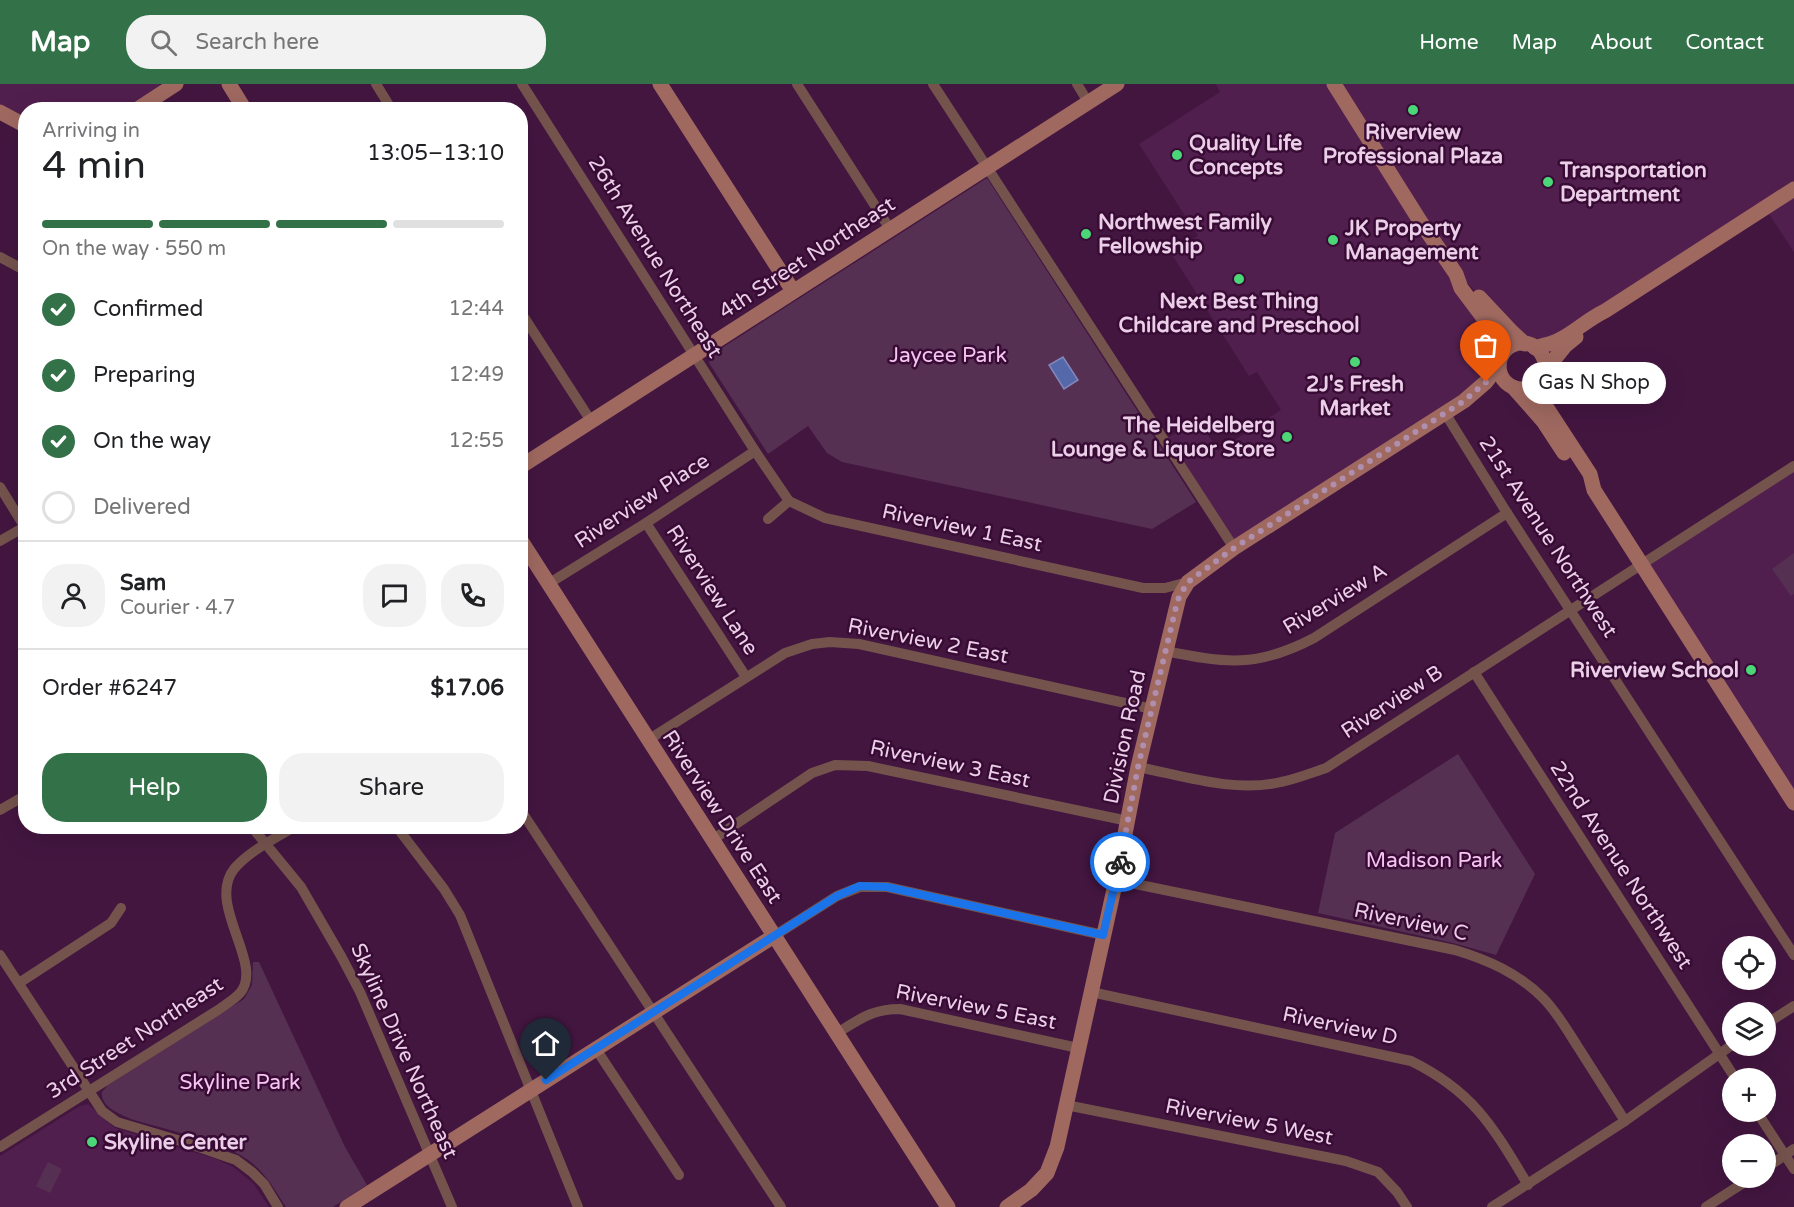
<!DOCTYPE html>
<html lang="en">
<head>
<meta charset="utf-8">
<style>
	body { margin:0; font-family:"Varela Round",sans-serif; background:#f2f2f2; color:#202124; height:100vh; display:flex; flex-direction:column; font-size:22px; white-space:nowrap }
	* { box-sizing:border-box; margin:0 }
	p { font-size:20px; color:#757577 }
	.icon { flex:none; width:33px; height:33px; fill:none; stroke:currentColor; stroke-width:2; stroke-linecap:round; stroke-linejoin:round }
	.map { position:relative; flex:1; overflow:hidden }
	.side { position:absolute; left:18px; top:18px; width:510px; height:732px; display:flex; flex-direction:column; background:#fff; border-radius:24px; box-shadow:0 6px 24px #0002 }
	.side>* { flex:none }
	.fabs { position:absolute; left:1722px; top:852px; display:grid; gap:12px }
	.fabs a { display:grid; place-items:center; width:54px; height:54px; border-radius:50%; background:#fff; box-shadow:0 6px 24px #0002; font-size:30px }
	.pin { position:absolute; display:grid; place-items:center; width:51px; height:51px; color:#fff; margin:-62px -26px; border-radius:50% 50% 50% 0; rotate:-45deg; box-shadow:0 0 6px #0007 }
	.pin .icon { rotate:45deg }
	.courier { position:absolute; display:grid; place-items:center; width:60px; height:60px; margin:-30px; border:4px solid #1a73e8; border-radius:50%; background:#fff; color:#222; box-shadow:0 2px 8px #0007 }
	.bubble { position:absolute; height:42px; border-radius:21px; background:#fff; box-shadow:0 6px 24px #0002; font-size:20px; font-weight:600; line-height:42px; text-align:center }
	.summary em { font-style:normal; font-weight:600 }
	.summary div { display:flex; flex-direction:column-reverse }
	.summary { display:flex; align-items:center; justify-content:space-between; height:102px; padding:0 24px }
	h1 { font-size:39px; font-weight:600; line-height:45px }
	.bar { display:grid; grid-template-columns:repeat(4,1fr); gap:9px 6px; align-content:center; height:72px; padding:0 24px }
	.bar i { height:8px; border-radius:4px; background:#e0e0e0 }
	.bar .selected { background:#337249 }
	.bar p { grid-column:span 4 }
	.line { display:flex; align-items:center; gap:15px; padding:0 24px; border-top:2px solid #e0e0e0 }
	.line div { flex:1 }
	.round { display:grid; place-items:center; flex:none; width:63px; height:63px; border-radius:24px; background:#f2f2f2 }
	ol { padding:0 24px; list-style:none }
	li { display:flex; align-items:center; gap:18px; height:66px }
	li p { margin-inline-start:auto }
	li .icon { padding:6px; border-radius:50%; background:#337249; color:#fff; stroke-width:4 }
	li:last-child { color:#757577 }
	li i { width:33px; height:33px; border:3px solid #e0e0e0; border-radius:50% }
	.cta { display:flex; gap:12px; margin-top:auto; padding:12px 24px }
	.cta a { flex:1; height:69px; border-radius:24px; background:#337249; color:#fff; font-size:24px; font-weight:600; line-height:69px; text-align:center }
	.cta a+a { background:#f2f2f2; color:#202124 }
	header { display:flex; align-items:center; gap:36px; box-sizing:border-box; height:84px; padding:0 30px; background:#337249; color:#fff }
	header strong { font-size:28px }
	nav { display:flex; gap:33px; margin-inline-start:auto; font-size:21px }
	.search { width:420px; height:54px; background:#f2f2f2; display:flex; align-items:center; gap:15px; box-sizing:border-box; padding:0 21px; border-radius:24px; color:#757577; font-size:22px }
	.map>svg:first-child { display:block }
	.built { fill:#511f4e }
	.green { fill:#553052 }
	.water { fill:#5568a9; stroke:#8287bc; stroke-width:1.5 }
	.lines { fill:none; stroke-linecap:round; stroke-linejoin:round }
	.street { stroke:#75534d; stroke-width:10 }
	.secondary { stroke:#9f6960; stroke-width:15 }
	.done { stroke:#b08ead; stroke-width:6; stroke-dasharray:0 10.8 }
	.route { stroke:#1a73e8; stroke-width:8 }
	.poi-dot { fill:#4bd677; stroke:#380b35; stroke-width:2 }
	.labels { text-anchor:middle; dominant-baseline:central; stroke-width:5; stroke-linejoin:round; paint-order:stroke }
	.poi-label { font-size:21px; font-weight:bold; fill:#ebcfe8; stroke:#380b35; text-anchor:start }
	.street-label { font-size:21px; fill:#ebcfe8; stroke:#380b35 }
	.park-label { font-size:21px; fill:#f6c4f0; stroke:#380b35 }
</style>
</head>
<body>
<header>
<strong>Map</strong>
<div class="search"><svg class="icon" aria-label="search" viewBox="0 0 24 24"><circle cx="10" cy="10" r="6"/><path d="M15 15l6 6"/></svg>Search here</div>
<nav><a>Home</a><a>Map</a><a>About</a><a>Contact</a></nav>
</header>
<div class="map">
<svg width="1794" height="1123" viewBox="0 0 1794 1123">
	<rect width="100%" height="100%" fill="#431640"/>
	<g class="built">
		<polygon points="0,0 159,0 164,8 136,25 26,26 25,36 0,25"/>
		<polygon points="1216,0 1794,0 1794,168 1769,130 1535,264 1485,219 1466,197 1457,190 1502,271 1486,298 1234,464 1164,356 1198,335 1218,367 1281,326 1257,288 1249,292 1171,169 1198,152 1139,60 1220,8"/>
		<polygon points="1794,382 1794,719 1640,481"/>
		<polygon points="88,1020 115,1044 216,1075 233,1083 253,1099 269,1123 0,1123 0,1072 80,1022"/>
	</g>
	<g class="green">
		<polygon points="987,94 1196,418 1152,445 842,378 827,369 808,342 768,370 709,279 711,271"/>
		<polygon points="1794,469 1794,510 1791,512 1772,485"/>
		<polygon points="1458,670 1535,790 1496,871 1453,859 1318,829 1335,749"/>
		<path d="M253,878H259L345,1063L367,1101L333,1123H286C276,1108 267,1091 252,1079C229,1059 163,1045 131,1035C119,1030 100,1022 102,1008L108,1001L244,915L252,901Z"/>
		<polygon points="48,1078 62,1085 50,1109 36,1102"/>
	</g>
	<polygon class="water" points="1063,273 1078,296 1064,305 1049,281"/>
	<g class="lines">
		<g class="street">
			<polyline points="376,0 392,26"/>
			<polyline points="522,0 755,367 789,417 825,434 1143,504 1165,504 1188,498"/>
			<polyline points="797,0 890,145"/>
			<polyline points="933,0 1234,464"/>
			<polyline points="1077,0 1088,18"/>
			<polyline points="0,173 26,187"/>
			<polyline points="520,227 591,337"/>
			<polyline points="1445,329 1507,429 1794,871"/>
			<polyline points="0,403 26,445"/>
			<polyline points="768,435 789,417"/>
			<polyline points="646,439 746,593"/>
			<polyline points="0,457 26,442"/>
			<polyline points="548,500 646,439 755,367"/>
			<path d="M1165,567C1226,579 1257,584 1314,554L1507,429"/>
			<polyline points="1474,588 1735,994"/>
			<polyline points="648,656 785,569 812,560 830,558 859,560 1152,625"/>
			<path d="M1138,683C1184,692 1235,709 1281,698C1296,695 1311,689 1326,684L1794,382"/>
			<polyline points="520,725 781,1123"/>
			<polyline points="0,726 26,711"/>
			<polyline points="251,742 301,803 341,872 360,908 452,1123"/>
			<polyline points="396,742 444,805 460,831 578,1123"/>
			<polyline points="712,756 812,689 835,681 868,682 1128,737"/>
			<path d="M1116,796L1455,866C1488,876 1518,889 1543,914C1557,928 1567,946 1578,963C1593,987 1609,1012 1625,1037"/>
			<polyline points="774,852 837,812 860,803 887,803 1103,851"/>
			<polyline points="0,871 102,1027 117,1038 184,1058 236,1076 252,1088 264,1100 278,1123"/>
			<polyline points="19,899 111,839 121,824"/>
			<path d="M1091,908L1411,977C1474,1008 1493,1043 1528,1101"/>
			<polyline points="1766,940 1794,922"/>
			<path d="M837,949C860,935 872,925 900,925L1078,964"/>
			<polyline points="596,965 679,1091"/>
			<polyline points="1066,1021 1346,1077 1378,1088 1397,1108 1407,1123"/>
			<polyline points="1757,1028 1794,1085"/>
			<path d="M0,1063L218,926C225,921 235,915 240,909C265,880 206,821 234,785C249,767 275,755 295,742"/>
			<polyline points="1766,1084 1794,1065"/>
			<polyline points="1492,1123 1625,1037 1732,961"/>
			<polyline points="1706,1123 1751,1094"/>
		</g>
		<g class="secondary">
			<polyline points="229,0 245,26"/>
			<polyline points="660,0 793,207"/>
			<polyline points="1334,0 1420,137 1456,190 1461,204 1494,248 1502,271"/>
			<polyline points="136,26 176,0"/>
			<polyline points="0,28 26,42"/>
			<polyline points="1479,213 1510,246 1525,260"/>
			<circle cx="1522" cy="282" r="23"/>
			<path d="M1535,264C1543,261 1552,260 1559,256C1575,248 1588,235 1605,227L1794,105"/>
			<polyline points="1544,288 1565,262 1576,253"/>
			<polyline points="1541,293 1542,309 1545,321 1590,390 1594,406 1794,719"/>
			<polyline points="1513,303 1543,337 1564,369"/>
			<polyline points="520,383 1117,0"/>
			<polyline points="520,455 948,1123"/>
			<polyline points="347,1123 774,852"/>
			<polyline points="1007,1123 1031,1106 1047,1089 1057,1063 1116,796 1138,683 1179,513 1188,498 1234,464 1464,317 1486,298 1499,281"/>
		</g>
	</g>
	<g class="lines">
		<polyline class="done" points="1120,778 1138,683 1176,523 1179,513 1188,498 1234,464 1464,317 1486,298"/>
		<polyline class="route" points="546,996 837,812 860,802 887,803 1103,851 1120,778"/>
	</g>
	<g class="poi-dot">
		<circle cx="1413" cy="26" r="6"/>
		<circle cx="1177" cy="71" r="6"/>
		<circle cx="1548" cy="98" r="6"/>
		<circle cx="1086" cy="150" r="6"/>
		<circle cx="1333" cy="156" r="6"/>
		<circle cx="1239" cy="195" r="6"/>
		<circle cx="1355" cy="278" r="6"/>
		<circle cx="1287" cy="353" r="6"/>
		<circle cx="1751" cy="586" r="6"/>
		<circle cx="92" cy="1058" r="6"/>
	</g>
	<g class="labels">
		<g class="poi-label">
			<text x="1413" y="48" text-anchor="middle">Riverview<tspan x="1413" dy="24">Professional Plaza</tspan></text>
			<text x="1189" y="59">Quality Life<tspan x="1189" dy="24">Concepts</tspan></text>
			<text x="1560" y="86">Transportation<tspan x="1560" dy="24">Department</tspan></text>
			<text x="1098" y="138">Northwest Family<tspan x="1098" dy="24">Fellowship</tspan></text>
			<text x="1345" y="144">JK Property<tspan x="1345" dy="24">Management</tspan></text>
			<text x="1239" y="217" text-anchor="middle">Next Best Thing<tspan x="1239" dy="24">Childcare and Preschool</tspan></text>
			<text x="1355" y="300" text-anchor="middle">2J's Fresh<tspan x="1355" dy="24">Market</tspan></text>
			<text x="1275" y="341" text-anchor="end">The Heidelberg<tspan x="1275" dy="24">Lounge &amp; Liquor Store</tspan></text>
			<text x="1739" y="586" text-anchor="end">Riverview School</text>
			<text x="104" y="1058">Skyline Center</text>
		</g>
		<g class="street-label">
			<text transform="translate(655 173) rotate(58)">26th Avenue Northeast</text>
			<text transform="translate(807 174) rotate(-33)">4th Street Northeast</text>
			<text transform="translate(642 417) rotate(-33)">Riverview Place</text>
			<text transform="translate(962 444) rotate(12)">Riverview 1 East</text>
			<text transform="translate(1548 453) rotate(57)">21st Avenue Northwest</text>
			<text transform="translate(712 506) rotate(57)">Riverview Lane</text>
			<text transform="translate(1335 515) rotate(-31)">Riverview A</text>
			<text transform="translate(928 557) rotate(11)">Riverview 2 East</text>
			<text transform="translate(1392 618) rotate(-33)">Riverview B</text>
			<text transform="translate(1125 653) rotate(-78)">Division Road</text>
			<text transform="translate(950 680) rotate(12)">Riverview 3 East</text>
			<text transform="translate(722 733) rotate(57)">Riverview Drive East</text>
			<text transform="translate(1621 781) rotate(57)">22nd Avenue Northwest</text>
			<text transform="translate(1411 838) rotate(12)">Riverview C</text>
			<text transform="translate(976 923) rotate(11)">Riverview 5 East</text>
			<text transform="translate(1340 942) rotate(12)">Riverview D</text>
			<text transform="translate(135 954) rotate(-33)">3rd Street Northeast</text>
			<text transform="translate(404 967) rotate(66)">Skyline Drive Northeast</text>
			<text transform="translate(1249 1038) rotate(11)">Riverview 5 West</text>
		</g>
		<g class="park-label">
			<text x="948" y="271">Jaycee Park</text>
			<text x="1434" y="776">Madison Park</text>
			<text x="240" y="998">Skyline Park</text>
		</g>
	</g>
</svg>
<div class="fabs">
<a><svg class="icon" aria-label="locate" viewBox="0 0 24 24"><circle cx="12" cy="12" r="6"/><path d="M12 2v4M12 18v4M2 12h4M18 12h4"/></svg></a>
<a><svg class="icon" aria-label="layers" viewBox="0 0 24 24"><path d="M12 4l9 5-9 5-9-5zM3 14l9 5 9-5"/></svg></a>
<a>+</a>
<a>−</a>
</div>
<div class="pin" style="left:1486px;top:298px;background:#ea580c"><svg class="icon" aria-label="bag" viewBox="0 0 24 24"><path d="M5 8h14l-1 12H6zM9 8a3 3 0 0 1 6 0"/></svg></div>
<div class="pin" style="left:546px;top:996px;background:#1f2937"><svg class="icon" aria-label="home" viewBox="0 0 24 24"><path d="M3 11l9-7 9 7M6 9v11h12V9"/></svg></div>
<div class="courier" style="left:1120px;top:778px"><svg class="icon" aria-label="bike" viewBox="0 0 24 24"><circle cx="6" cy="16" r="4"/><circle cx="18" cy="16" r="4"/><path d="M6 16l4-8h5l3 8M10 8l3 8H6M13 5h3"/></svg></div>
<div class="bubble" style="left:1522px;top:278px;width:144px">Gas N Shop</div>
<section class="side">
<div class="summary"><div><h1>4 min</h1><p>Arriving in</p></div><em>13:05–13:10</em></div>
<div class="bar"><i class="selected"></i><i class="selected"></i><i class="selected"></i><i></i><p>On the way · 550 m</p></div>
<ol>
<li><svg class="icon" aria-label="check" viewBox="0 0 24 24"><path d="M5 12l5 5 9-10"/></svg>Confirmed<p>12:44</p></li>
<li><svg class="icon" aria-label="check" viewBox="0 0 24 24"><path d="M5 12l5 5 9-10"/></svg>Preparing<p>12:49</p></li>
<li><svg class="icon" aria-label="check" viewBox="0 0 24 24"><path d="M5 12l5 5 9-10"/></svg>On the way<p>12:55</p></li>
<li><i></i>Delivered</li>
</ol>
<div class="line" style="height:108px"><a class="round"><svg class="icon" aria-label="person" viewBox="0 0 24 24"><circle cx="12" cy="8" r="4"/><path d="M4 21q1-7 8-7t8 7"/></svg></a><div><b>Sam</b><p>Courier · 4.7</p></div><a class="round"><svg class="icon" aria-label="chat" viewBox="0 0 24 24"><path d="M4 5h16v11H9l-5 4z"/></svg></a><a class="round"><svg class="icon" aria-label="phone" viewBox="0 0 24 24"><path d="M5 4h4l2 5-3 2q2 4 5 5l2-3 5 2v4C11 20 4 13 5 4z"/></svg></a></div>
<div class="line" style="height:78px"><div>Order #6247</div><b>$17.06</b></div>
<div class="cta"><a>Help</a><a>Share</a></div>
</section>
</div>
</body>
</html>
